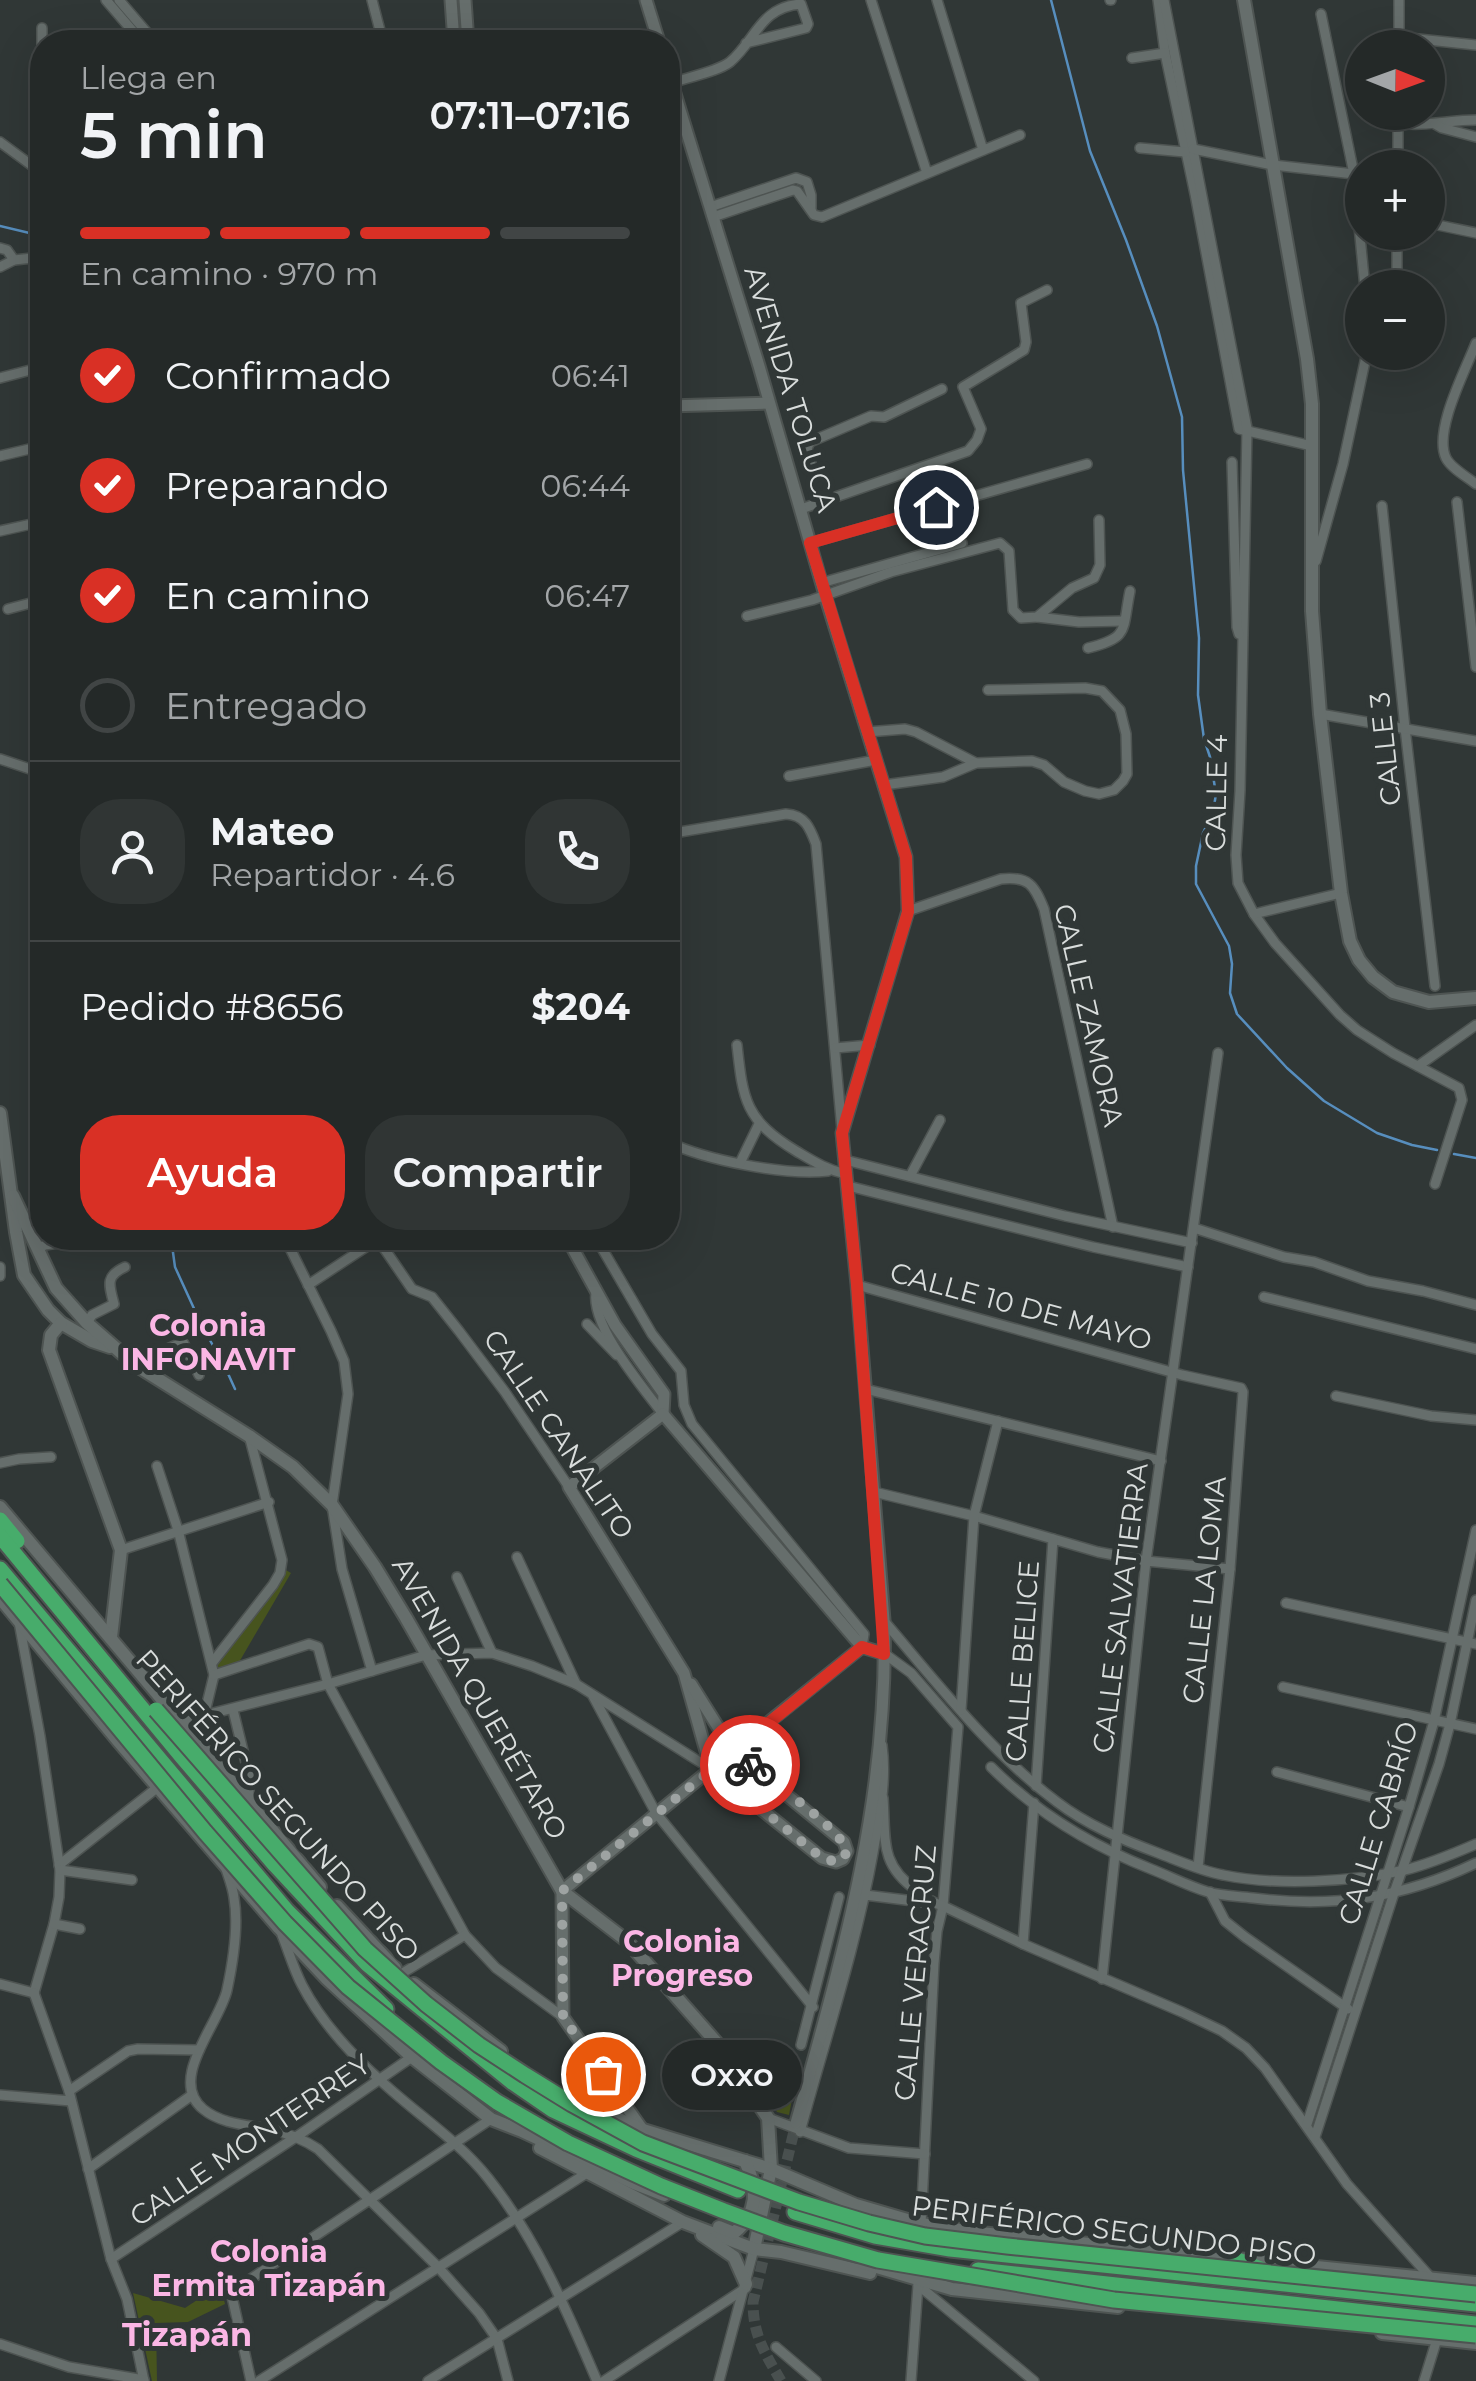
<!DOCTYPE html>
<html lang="es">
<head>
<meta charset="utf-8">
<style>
	body { margin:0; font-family:Montserrat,sans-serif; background:#303534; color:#f1f3f6; height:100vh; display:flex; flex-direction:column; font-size:38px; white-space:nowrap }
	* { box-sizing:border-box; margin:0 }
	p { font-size:32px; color:#a3a6a8 }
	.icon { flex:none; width:55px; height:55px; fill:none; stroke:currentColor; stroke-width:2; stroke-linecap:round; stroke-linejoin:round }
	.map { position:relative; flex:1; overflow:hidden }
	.drawer { position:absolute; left:30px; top:30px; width:650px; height:1220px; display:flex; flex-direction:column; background:#242928; border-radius:40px; box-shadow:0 10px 40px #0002,0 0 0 2px #414545 }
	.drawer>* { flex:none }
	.needle { width:65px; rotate:91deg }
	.buttons { position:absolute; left:1345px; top:30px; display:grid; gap:20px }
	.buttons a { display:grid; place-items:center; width:100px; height:100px; border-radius:50%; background:#242928; box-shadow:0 10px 40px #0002,0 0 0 2px #414545; font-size:50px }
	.pin { position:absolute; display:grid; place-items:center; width:85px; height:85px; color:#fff; margin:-42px; border:5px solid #fff; border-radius:50%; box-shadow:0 2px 10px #0007 }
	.courier { position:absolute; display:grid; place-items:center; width:100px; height:100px; margin:-50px; border:8px solid #d93025; border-radius:50%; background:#fff; color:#222; box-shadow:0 2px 12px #0007 }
	.bubble { position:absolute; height:70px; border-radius:35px; background:#242928; box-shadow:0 10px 40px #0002,0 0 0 2px #414545; font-size:32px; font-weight:600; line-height:70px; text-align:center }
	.overview em { font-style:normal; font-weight:600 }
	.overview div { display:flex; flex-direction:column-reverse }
	.overview { display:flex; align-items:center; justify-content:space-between; height:170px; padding:0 50px }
	h1 { font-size:65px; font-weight:600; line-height:75px }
	.bar { display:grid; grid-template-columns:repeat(4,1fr); gap:15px 10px; align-content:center; height:120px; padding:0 50px }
	.bar i { height:12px; border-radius:8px; background:#414545 }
	.bar .on { background:#d93025 }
	.bar p { grid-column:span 4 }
	.line { display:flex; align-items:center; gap:25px; padding:0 50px; border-top:2px solid #414545 }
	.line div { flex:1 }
	.round { display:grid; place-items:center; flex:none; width:105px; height:105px; border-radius:40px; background:#303534 }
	ol { padding:0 50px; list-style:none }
	li { display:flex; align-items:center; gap:30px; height:110px }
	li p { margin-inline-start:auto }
	li .icon { padding:10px; border-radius:50%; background:#d93025; color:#fff; stroke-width:4 }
	li:last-child { color:#a3a6a8 }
	li i { width:55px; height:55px; border:5px solid #414545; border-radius:50% }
	.action { display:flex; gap:20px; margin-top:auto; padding:20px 50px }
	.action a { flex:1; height:115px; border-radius:40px; background:#d93025; color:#fff; font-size:40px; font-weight:600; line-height:115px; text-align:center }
	.action a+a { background:#303534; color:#f1f3f6 }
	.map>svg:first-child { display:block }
	.green { fill:#47541e }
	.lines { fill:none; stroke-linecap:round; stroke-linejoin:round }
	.stream { stroke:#578ebe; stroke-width:2.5 }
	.tertiary-tunnel { stroke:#49504f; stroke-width:11; stroke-dasharray:11 5.5; stroke-linecap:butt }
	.minor-casing { stroke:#4e5452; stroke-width:12 }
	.tertiary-casing { stroke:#4e5452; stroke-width:15 }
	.secondary-casing { stroke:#4e5452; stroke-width:16 }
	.motorway-casing { stroke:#4e5452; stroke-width:19 }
	.minor { stroke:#666e6c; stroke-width:9 }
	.tertiary { stroke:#666e6c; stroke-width:11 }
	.secondary { stroke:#666e6c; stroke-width:12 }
	.motorway { stroke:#47ac6b; stroke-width:15 }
	.motorway-bridge-casing { stroke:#4e5452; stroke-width:19; stroke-linecap:butt }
	.motorway-bridge { stroke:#47ac6b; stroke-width:15 }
	.done { stroke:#9ea3a2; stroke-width:10; stroke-dasharray:0 18 }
	.route { stroke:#d93025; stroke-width:12 }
	.labels { text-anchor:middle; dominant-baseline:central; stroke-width:10; stroke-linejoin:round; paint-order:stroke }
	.street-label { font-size:28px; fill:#d9dddc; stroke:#303736 }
	.neighbourhood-label { font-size:30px; font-weight:bold; fill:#fbb6e5; stroke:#303736 }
	.quarter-label { font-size:32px; font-weight:bold; fill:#fbb6e5; stroke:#303736 }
</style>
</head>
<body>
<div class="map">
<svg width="1476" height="2381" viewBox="0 0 1476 2381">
	<rect width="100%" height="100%" fill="#303736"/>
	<g class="green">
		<polygon points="277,1565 291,1573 238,1664 207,1672 210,1659 272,1578"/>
		<polygon points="747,2065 795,2083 789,2115 777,2112"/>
		<polygon points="220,2285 225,2304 188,2322 156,2323 157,2381 152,2381 133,2293 185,2308"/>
	</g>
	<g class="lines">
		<g class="stream">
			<polyline points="1051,0 1090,151 1126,240 1157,326 1182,417 1183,470 1199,638 1198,695 1204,739 1210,757 1216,794 1213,812 1203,833 1196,866 1196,884 1229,946 1232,964 1230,993 1237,1014 1287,1068 1324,1101 1377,1133 1412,1145 1437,1150"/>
			<polyline points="0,226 42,236"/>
			<polyline points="1454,1154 1476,1158"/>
			<polyline points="171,1238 175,1267 202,1326 225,1367 235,1389"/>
		</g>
		<path class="tertiary-tunnel" d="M781,2381C765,2353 753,2336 753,2302L796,2123"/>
		<g class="minor-casing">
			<g id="minor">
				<polyline points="106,0 142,42"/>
				<polyline points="119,0 155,42"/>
				<polyline points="372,0 383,42"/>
				<polyline points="871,0 927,173"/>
				<polyline points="937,0 983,150"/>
				<polyline points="1110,0 1111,0"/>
				<polyline points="1158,0 1165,53 1195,194 1239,429 1312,446"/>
				<polyline points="1164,0 1247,428 1240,791 1236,855 1238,883 1254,914 1275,943 1340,1015 1357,1030 1393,1053 1459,1088 1462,1100 1435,1184"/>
				<polyline points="1321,14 1354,174 1365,288"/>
				<polyline points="42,28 42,61"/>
				<polyline points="1399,37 1476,45"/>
				<polyline points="119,42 133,32"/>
				<polyline points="1399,48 1399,0"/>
				<polyline points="1132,58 1165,53"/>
				<path d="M671,83C686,78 719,71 730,62C756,40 760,7 801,4L808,24L806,28L746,43"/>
				<path d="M1398,123C1424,127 1449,120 1476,120"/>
				<polyline points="1435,124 1442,128 1476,137"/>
				<polyline points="0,142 42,173"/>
				<polyline points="1140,148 1185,152"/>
				<polyline points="1193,149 1273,165 1354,174"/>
				<polyline points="1398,168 1398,112"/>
				<polyline points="710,207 796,178 807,182 811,195 811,210"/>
				<polyline points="713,217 793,190 797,191 814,215 822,217 1020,135"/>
				<polyline points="1428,223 1476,233"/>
				<polyline points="0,248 7,250 14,260"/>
				<polyline points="0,267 14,260 42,257"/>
				<polyline points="1390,288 1397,269 1397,232"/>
				<path d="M1476,343C1466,369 1433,431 1446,458C1451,468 1467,477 1476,484"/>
				<polyline points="0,378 42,367"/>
				<polyline points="0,456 42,446"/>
				<polyline points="1232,462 1237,627 1239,634"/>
				<polyline points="814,476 807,448 810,442 871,416 884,417 942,389"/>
				<polyline points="1457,502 1476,667"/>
				<polyline points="1382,506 1405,728 1435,986"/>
				<polyline points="801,509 968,451 977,440 981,429 963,387 1024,350 1026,342 1021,303 1047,290"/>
				<polyline points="0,531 36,523 42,543"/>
				<polyline points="810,543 1087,464"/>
				<polyline points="1316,561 1343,464 1367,352"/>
				<polyline points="821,583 962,543"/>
				<polyline points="8,609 42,600"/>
				<polyline points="747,616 812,600 891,572 1000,543 1009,551 1013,610 1021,618 1037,617 1072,588 1094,578 1100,565 1099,520"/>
				<polyline points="1037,617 1079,622 1124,621"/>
				<path d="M1088,648C1130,638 1122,630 1130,591"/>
				<polyline points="1320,714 1476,741"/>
				<polyline points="867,732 905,729 916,732 976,763"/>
				<polyline points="0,759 42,773"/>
				<polyline points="789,776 876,760"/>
				<polyline points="884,785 943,777 976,763 1032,761 1044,765 1064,782 1085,791 1099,794 1114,790 1123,781 1127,774 1126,734 1120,710 1102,691 1085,688 988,690"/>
				<path d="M668,834L786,814C805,815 810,828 816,844L842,1130"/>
				<path d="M908,911L1001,879C1029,876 1034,885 1044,909L1113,1227"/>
				<polyline points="1254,914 1341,893"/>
				<path d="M737,1045C743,1100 745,1120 796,1151C813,1161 827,1170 846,1174"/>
				<polyline points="835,1048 870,1045"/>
				<polyline points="1418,1066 1476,1025"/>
				<path d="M668,1142C705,1160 786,1176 828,1171"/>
				<polyline points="845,1160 1065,1216 1192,1243"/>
				<polyline points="740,1163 759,1124"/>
				<polyline points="910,1176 940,1120"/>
				<polyline points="848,1186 1093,1247 1188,1267"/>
				<polyline points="1194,1228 1284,1257 1314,1262 1368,1281 1423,1291 1476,1305"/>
				<polyline points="285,1238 331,1331 344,1361 348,1394 332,1505 342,1569 372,1671"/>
				<polyline points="377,1238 412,1289 432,1297 459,1331 505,1392 569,1487"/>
				<polyline points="596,1238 652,1334 681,1371 684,1405 692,1424 864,1634 862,1647"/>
				<polyline points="37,1249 45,1245 83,1239 93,1246"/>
				<polyline points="0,1267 0,1276"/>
				<polyline points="308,1285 378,1239"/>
				<polyline points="857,1285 1182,1375 1241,1388 1243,1392 1230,1569 1198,1867"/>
				<path d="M596,1292C591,1327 642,1386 663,1414"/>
				<polyline points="1264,1297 1476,1349"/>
				<path d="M87,1323L92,1315L114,1304C109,1285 105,1276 125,1267"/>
				<polyline points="587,1324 617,1355"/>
				<polyline points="134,1364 183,1342 199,1375"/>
				<polyline points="865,1389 1161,1461"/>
				<polyline points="1336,1396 1431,1416 1476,1420"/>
				<polyline points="0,1463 19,1459 51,1457"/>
				<polyline points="157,1466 178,1530 214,1675 204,1716"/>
				<polyline points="874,1492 974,1516 1098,1552 1146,1561 1230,1569"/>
				<polyline points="121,1550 269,1502"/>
				<polyline points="517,1557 576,1684"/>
				<polyline points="457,1577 492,1653"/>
				<polyline points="1286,1603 1476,1644"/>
				<path d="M884,1621C938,1684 990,1752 1057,1802C1087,1825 1123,1840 1158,1853C1179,1861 1201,1871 1223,1875C1276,1886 1352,1882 1405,1870C1429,1864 1453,1854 1476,1844"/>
				<polyline points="19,1622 40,1736 60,1870 59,1897 54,1924 34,1993"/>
				<polyline points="885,1654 911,1673 958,1727 943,1906 937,1931 934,1963 921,2224"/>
				<polyline points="212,1663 273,1585 280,1573 282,1560 250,1439"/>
				<polyline points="214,1675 309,1644 318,1647 328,1684 465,1935 496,1968 563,2017"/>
				<polyline points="1283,1687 1476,1729"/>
				<polyline points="593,1696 656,1813 813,2007"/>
				<polyline points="233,1710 249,1775 249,1802"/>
				<polyline points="961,1710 974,1516 998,1421"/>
				<polyline points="182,1721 328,1684 426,1655 492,1653 532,1666 576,1684 711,1769"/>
				<path d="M991,1767C1036,1812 1092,1846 1151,1869C1169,1876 1188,1886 1208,1892C1222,1896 1238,1896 1253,1898C1334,1908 1403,1898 1476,1863"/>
				<polyline points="1277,1772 1409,1807"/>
				<polyline points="1036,1786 1053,1539"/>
				<path d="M883,1798C886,1839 879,1864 916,1890C925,1897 932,1903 943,1906L1023,1944L1182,2012L1222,2031L1246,2048L1265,2068L1347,2184L1431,2278"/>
				<polyline points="59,1865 158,1787"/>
				<path d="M226,1869C229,1878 233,1888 234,1898C239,1927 233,1962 227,1990C220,2023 167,2079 203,2109C221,2124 247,2125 269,2129C287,2133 303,2139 318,2149L438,2267L479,2313L497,2339L508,2381"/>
				<polyline points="60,1870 132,1880"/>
				<polyline points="1210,1892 1225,1921 1245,1937 1348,2009"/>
				<polyline points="865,1895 930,1903"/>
				<polyline points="54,1924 80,1929"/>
				<path d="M282,1935C289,1952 294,1970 302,1985C320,2020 351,2054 380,2080C416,2114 457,2139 488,2178C536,2238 567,2311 597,2381"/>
				<polyline points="1023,1944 1034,1803"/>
				<polyline points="401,1974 465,1935"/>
				<polyline points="1102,1979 1146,1561 1218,1053"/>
				<polyline points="0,1984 34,1993"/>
				<polyline points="34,1993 69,2091 111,2259 127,2299 144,2381"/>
				<polyline points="718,2043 769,2059"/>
				<polyline points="801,2045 839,1897"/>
				<polyline points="69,2091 128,2051 138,2049 199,2050"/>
				<polyline points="0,2095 71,2101"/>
				<polyline points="768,2118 849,2148 925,2154"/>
				<polyline points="1307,2124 1409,1807 1434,1721 1476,1530"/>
				<path d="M800,2132C825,2040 856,1947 873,1853C879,1817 887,1782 882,1745"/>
				<polyline points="1315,2137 1394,1893 1439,1764 1450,1724 1476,1600"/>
				<polyline points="88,2169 192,2095"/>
				<polyline points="111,2259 296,2137 412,2057"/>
				<polyline points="918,2285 1034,2381"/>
				<polyline points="0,2344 69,2367 144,2380"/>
				<polyline points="776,2347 816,2381"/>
				<polyline points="251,2381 231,2292 491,2119"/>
				<polyline points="259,2381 587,2173"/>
				<polyline points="428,2381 683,2222"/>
				<polyline points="604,2381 746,2288"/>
				<polyline points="719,2381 754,2249"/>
				<polyline points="911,2381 918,2285"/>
				<polyline points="1424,2381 1437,2339"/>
			</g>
		</g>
		<g class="tertiary-casing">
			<g id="tertiary">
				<polyline points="451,0 454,42"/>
				<polyline points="465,0 468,42"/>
				<polyline points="646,0 659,42"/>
				<path d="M668,71L759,366L825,595L906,857L908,911L842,1133L857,1285L884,1620C889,1796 843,1955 796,2123"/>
				<polyline points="668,406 769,403"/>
				<polyline points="567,1238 615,1325 664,1394 663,1414"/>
				<polyline points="663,1414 569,1487 684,1673 711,1769"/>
				<polyline points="663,1414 862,1647 885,1654"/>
				<polyline points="691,1684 733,1751 844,1842 847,1851 843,1859 836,1862 822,1858 711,1769"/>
				<polyline points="733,1751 862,1647"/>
				<polyline points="642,2129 563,2017 562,1891 711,1769"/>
			</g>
		</g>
		<g class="secondary-casing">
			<g id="secondary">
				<polyline points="1244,0 1307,359 1312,404 1312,611 1320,714 1341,893 1350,941 1359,960 1373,977 1393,992 1429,1002 1476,998"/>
				<polyline points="0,1113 16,1232 24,1275 48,1310 61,1323 92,1341 110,1347"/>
				<polyline points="13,1196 56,1288 87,1323 134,1364 249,1436 293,1467 332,1505 375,1567 406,1618 562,1891 627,1941 716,2042 768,2118 771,2169 754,2249"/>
				<polyline points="61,1323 51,1335 49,1350 121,1550 111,1637"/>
				<polyline points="0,1507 320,1887"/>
				<polyline points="0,1598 119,1742 279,1928 326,1978 412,2057 491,2119 522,2131 636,2184 664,2195"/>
				<polyline points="337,1906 395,1968"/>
				<polyline points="414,1984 501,2051"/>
				<polyline points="582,2102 643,2130 771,2169 856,2205 921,2224 980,2233 1476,2283"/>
				<polyline points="540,2148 683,2222 754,2249 781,2252 870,2273"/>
				<path d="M719,2227L734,2233C759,2212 758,2189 745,2161"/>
				<polyline points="702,2235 734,2257 746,2284"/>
				<polyline points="863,2263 952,2289 1118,2307"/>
				<polyline points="1382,2333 1476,2343"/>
			</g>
		</g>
		<g class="motorway-casing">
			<g id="motorway">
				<polyline points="0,1520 17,1541"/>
				<polyline points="0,1536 182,1757 275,1865 367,1964 512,2082 553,2110 636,2149 738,2190"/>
				<polyline points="0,1569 287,1911 386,2009"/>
				<polyline points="795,2212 875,2236 950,2249 1476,2304"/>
				<polyline points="1235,2259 1263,2270"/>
				<polyline points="978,2270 1476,2324"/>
			</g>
		</g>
		<use href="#minor" class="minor"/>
		<use href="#tertiary" class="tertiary"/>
		<use href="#secondary" class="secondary"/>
		<use href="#motorway" class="motorway"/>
		<g class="motorway-bridge-casing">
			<g id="motorway-bridge">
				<polyline points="0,1584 205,1832 285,1923 348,1987 441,2062 497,2102 568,2143 661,2186 724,2211 784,2233 878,2260 1114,2300 1476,2335"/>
				<polyline points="156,1710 365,1949 426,2004 479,2045 525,2075 572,2104 643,2143 799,2202 869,2223 925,2236 1007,2246 1476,2294"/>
			</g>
		</g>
		<use href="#motorway-bridge" class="motorway-bridge"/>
	</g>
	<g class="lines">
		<path class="done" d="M603,2074L563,2017L562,1891L712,1769L822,1858L836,1862L843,1859L847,1851C840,1828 772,1782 750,1765"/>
		<polyline class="route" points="750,1765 733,1752 862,1647 884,1654 857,1285 842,1133 908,912 906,857 810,543 936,507"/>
	</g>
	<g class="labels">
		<g class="street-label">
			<text transform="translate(791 389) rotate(73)">AVENIDA TOLUCA</text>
			<text transform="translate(1385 749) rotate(-96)">CALLE 3</text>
			<text transform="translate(1216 793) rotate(-89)">CALLE 4</text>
			<text transform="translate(1089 1015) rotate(77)">CALLE ZAMORA</text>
			<text transform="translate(1021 1306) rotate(15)">CALLE 10 DE MAYO</text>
			<text transform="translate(559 1434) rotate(56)">CALLE CANALITO</text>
			<text transform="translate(1204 1590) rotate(-84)">CALLE LA LOMA</text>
			<text transform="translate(1120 1608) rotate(-83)">CALLE SALVATIERRA</text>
			<text transform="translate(1022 1661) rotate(-86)">CALLE BELICE</text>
			<text transform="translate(480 1698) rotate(60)">AVENIDA QUERÉTARO</text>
			<text transform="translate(278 1805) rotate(48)">PERIFÉRICO SEGUNDO PISO</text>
			<text transform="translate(1378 1823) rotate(-73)">CALLE CABRÍO</text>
			<text transform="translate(915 1973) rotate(-85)">CALLE VERACRUZ</text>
			<text transform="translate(250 2140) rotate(-34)">CALLE MONTERREY</text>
			<text transform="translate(1114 2230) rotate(7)">PERIFÉRICO SEGUNDO PISO</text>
		</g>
		<g class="neighbourhood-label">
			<text x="208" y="1325">Colonia<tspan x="208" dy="34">INFONAVIT</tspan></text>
			<text x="682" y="1941">Colonia<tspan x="682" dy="34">Progreso</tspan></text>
			<text x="269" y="2251">Colonia<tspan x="269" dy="34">Ermita Tizapán</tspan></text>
		</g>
		<g class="quarter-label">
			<text x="187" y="2334">Tizapán</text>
		</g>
	</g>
</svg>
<div class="buttons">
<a><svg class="needle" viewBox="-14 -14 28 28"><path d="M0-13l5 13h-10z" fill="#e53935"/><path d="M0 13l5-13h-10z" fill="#a3a6a8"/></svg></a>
<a>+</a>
<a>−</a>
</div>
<div class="pin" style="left:603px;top:2074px;background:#ea580c"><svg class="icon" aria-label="bag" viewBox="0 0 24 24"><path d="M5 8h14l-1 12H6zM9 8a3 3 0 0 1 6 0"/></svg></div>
<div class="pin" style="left:936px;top:507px;background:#1f2937"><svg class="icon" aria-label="home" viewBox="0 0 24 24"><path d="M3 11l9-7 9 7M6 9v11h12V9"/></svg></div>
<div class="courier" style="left:750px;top:1765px"><svg class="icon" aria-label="bike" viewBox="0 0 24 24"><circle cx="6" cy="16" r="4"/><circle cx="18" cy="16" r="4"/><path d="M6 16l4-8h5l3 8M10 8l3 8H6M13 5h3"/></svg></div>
<div class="bubble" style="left:662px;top:2040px;width:140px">Oxxo</div>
<section class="drawer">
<div class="overview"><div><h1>5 min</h1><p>Llega en</p></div><em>07:11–07:16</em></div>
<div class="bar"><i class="on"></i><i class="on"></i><i class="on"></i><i></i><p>En camino · 970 m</p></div>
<ol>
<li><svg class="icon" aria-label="check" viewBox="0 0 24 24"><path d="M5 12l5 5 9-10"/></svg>Confirmado<p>06:41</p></li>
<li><svg class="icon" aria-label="check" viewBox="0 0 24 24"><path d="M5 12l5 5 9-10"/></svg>Preparando<p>06:44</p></li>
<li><svg class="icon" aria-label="check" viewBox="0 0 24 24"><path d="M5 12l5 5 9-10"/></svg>En camino<p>06:47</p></li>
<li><i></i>Entregado</li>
</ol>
<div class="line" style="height:180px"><a class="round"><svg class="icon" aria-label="person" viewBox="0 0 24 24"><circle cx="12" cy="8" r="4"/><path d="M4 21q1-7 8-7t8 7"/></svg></a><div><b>Mateo</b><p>Repartidor · 4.6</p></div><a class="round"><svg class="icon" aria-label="phone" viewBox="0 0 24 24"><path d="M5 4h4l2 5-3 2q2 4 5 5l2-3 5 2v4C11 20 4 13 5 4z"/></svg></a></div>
<div class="line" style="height:130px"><div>Pedido #8656</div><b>$204</b></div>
<div class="action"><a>Ayuda</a><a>Compartir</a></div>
</section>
</div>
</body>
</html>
